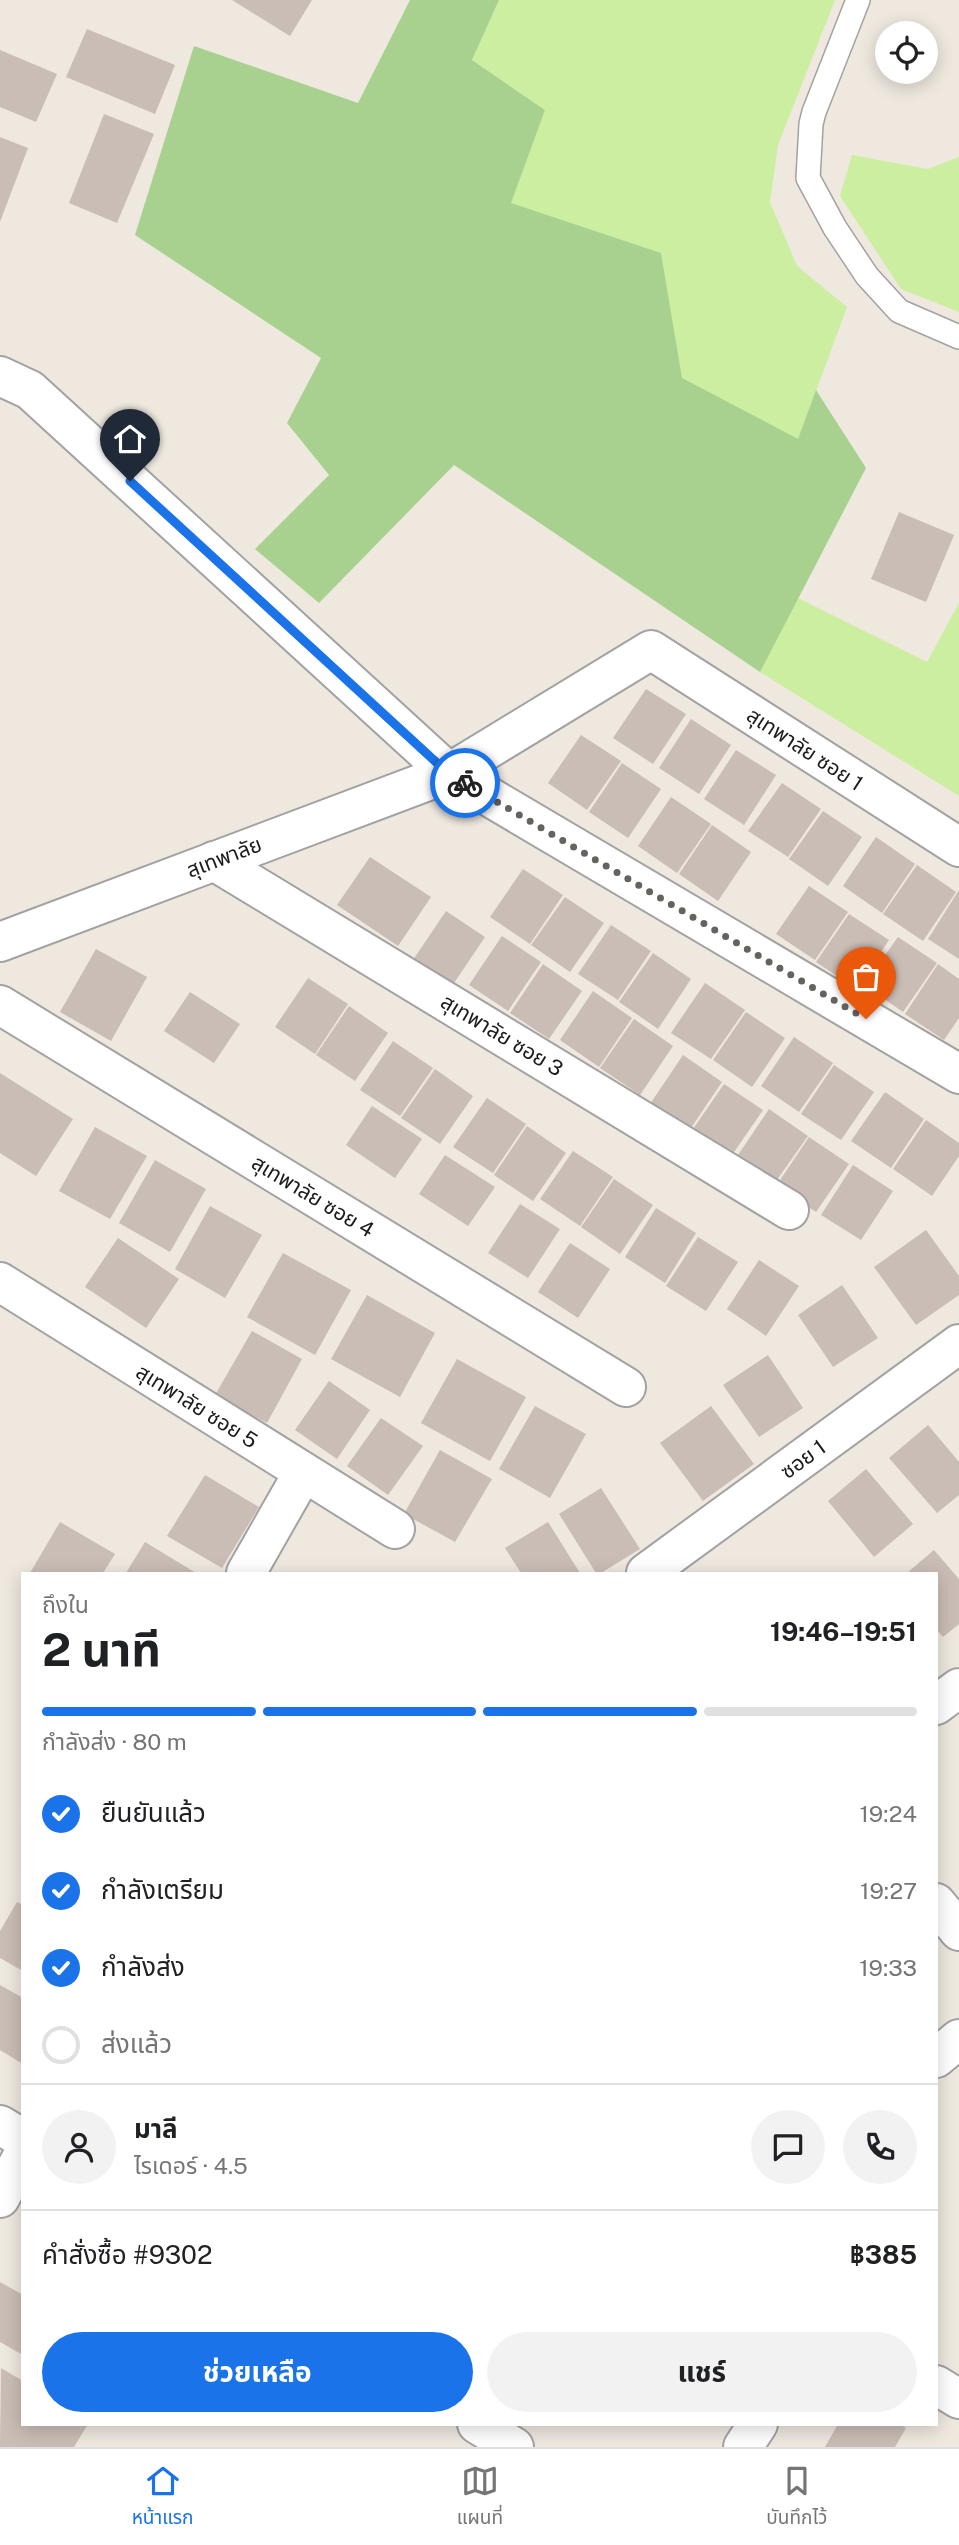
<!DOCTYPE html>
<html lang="th">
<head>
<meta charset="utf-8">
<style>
	body { margin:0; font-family:"Public Sans","Noto Sans Thai",sans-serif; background:#f2f2f2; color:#202124; height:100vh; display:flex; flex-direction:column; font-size:26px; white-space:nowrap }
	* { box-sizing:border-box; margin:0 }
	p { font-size:23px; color:#757577 }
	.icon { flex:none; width:38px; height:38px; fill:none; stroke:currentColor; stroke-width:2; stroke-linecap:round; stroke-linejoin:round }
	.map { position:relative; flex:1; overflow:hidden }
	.panel { position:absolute; left:21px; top:1572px; width:917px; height:854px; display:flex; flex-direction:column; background:#fff; border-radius:0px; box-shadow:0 4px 18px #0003 }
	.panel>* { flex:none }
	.controls { position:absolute; left:875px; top:21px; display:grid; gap:14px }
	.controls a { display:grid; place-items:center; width:63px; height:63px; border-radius:50%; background:#fff; box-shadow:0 4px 18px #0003; font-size:35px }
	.pin { position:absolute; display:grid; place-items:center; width:60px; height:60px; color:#fff; margin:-72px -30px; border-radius:50% 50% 50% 0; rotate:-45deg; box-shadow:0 0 7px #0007 }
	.pin .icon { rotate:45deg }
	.courier { position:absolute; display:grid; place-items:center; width:70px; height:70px; margin:-35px; border:5px solid #1a73e8; border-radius:50%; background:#fff; color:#222; box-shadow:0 2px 9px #0007 }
	.headline em { font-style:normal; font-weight:700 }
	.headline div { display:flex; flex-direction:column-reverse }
	.headline { display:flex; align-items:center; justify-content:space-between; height:119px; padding:0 21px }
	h1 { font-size:46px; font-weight:700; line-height:52px }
	.bar { display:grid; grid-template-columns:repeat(4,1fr); gap:10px 7px; align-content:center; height:84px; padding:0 21px }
	.bar i { height:9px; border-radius:5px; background:#e0e0e0 }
	.bar .on { background:#1a73e8 }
	.bar p { grid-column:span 4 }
	.line { display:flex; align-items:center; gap:18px; padding:0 21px; border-top:2px solid #e0e0e0 }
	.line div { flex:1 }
	.round { display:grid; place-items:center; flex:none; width:74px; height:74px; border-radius:37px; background:#f2f2f2 }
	ol { padding:0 21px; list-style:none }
	li { display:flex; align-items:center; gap:21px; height:77px }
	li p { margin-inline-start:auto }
	li .icon { padding:7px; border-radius:50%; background:#1a73e8; color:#fff; stroke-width:4 }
	li:last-child { color:#757577 }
	li i { width:38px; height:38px; border:4px solid #e0e0e0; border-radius:50% }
	.cta { display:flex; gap:14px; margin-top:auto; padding:14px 21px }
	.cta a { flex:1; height:80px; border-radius:42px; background:#1a73e8; color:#fff; font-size:28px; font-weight:700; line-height:80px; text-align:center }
	.cta a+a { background:#f2f2f2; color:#202124 }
	.tab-bar { display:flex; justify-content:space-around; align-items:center; height:98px; border-top:2px solid #e0e0e0; background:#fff; font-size:19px; color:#757577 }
	.tab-bar a { display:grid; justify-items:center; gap:4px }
	.tab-bar .on { color:#1a73e8 }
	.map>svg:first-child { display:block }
	.grass { fill:#cceea0 }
	.forest { fill:#a8d190 }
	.building { fill:#cabdb6 }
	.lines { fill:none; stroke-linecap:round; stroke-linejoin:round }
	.lane-casing { stroke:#a2a2a2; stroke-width:26 }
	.street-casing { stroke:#a2a2a2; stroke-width:42 }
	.lane { stroke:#fff; stroke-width:23 }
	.street { stroke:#fff; stroke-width:38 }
	.done { stroke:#656360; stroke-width:7; stroke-dasharray:0 12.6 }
	.route { stroke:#1a73e8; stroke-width:9 }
	.labels { text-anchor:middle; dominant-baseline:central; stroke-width:7; stroke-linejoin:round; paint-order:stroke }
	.street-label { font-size:21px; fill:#1b1b1b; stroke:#fff }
</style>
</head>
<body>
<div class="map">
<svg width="959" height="2447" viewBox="0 0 959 2447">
	<rect width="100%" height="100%" fill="#eee8df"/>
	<g class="grass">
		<polygon points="499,0 835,0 778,145 770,202 797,266 847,307 798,440 681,378 661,253 510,203 545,110 472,60"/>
		<polygon points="852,155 928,169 959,157 959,312 901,289 840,196"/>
		<polygon points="798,598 927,662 959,603 959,796 760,672"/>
	</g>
	<polygon class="forest" points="410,0 499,0 472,60 545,110 511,203 661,253 682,378 798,439 816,390 866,468 760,672 454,465 319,603 255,549 329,475 287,423 321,358 135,235 194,46 358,103"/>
	<g class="building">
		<polygon points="232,0 312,0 290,36"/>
		<polygon points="87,29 175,65 155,114 66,77"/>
		<polygon points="0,50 57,74 36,122 0,107"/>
		<polygon points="104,114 154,134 117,223 69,203"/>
		<polygon points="0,137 28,148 0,222"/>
		<polygon points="899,512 954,535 926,602 871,579"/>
		<polygon points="646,689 686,714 653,764 613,738"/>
		<polygon points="691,719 731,745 699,794 659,768"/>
		<polygon points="581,735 621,761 587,810 548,783"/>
		<polygon points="736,750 776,775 744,825 704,799"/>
		<polygon points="622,763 661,789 628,838 589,812"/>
		<polygon points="782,783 821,809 788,857 748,831"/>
		<polygon points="671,797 711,824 677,873 638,846"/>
		<polygon points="823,811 862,837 828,886 789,859"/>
		<polygon points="712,825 751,852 718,901 679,874"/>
		<polygon points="876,837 915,864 882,913 843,886"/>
		<polygon points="370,857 431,897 398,946 337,905"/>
		<polygon points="917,865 956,892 923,941 883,914"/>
		<polygon points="523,869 563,895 530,944 490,917"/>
		<polygon points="809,886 848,912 815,960 776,934"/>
		<polygon points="959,890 959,959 928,939"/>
		<polygon points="565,897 604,923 570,972 531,945"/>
		<polygon points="446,911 485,937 452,986 413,960"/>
		<polygon points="849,914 889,940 856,989 816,962"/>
		<polygon points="611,925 651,951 618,1000 578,974"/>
		<polygon points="502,936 541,962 508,1011 469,985"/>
		<polygon points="898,937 937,963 903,1012 864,985"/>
		<polygon points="96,949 147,977 111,1041 60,1012"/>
		<polygon points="653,953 691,979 658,1029 619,1002"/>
		<polygon points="543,964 582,991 549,1039 510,1013"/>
		<polygon points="938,964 959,979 959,1018 944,1040 905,1014"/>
		<polygon points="308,978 348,1004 315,1054 275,1027"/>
		<polygon points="705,983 745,1010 711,1059 671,1033"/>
		<polygon points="593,991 632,1018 599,1067 560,1040"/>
		<polygon points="190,992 240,1024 214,1063 164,1031"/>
		<polygon points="349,1006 388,1033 355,1081 316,1055"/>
		<polygon points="746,1012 785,1038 752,1087 713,1060"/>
		<polygon points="634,1019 673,1046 640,1095 600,1068"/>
		<polygon points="794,1037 833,1063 799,1112 761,1086"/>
		<polygon points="393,1041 433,1068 400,1116 360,1090"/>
		<polygon points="683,1055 722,1082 689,1131 650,1104"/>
		<polygon points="834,1065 874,1092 841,1140 801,1114"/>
		<polygon points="435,1069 473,1096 440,1144 401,1118"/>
		<polygon points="0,1073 73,1119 36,1176 0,1153"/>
		<polygon points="724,1084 763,1110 730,1158 691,1132"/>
		<polygon points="885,1092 924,1119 891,1168 851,1141"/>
		<polygon points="487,1098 526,1124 493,1173 453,1147"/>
		<polygon points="372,1106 422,1139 395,1178 346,1145"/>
		<polygon points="769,1109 808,1136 774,1184 736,1158"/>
		<polygon points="926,1120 959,1143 959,1156 932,1196 893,1169"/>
		<polygon points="527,1126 566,1153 533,1201 494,1175"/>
		<polygon points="95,1127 147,1156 110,1219 59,1191"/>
		<polygon points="809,1137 849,1164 816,1212 776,1186"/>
		<polygon points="573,1151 613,1177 580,1226 540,1199"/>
		<polygon points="445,1155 495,1187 468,1226 419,1194"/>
		<polygon points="155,1160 206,1189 170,1252 119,1223"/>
		<polygon points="853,1165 893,1191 861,1240 821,1215"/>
		<polygon points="614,1179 653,1205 620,1254 581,1227"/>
		<polygon points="520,1204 560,1229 528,1278 488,1253"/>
		<polygon points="210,1206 262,1235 225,1298 175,1269"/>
		<polygon points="656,1208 696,1233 665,1283 625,1257"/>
		<polygon points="926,1230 959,1276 959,1295 916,1325 874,1267"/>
		<polygon points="698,1237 738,1262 706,1311 666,1286"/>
		<polygon points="118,1238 179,1279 146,1328 85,1287"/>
		<polygon points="570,1243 610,1269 578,1318 538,1292"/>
		<polygon points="283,1253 351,1290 315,1355 247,1317"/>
		<polygon points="759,1260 799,1286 766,1336 727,1309"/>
		<polygon points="842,1285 878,1338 833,1367 798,1315"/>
		<polygon points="367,1295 435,1333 400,1397 331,1359"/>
		<polygon points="252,1331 302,1359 267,1423 215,1395"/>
		<polygon points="768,1355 803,1408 759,1437 723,1385"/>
		<polygon points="457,1359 526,1397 490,1461 421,1423"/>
		<polygon points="329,1381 370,1410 337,1459 295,1430"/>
		<polygon points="535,1406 586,1434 550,1498 499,1469"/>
		<polygon points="711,1406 754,1464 703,1501 660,1443"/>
		<polygon points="381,1418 423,1446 388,1495 347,1466"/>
		<polygon points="928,1425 959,1462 959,1495 937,1513 889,1458"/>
		<polygon points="440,1450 492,1479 455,1542 404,1514"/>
		<polygon points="866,1469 913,1524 874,1557 828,1501"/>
		<polygon points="205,1475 259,1507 222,1568 167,1536"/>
		<polygon points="601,1488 640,1549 601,1573 596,1573 559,1514"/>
		<polygon points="60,1522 115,1554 103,1573 30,1573"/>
		<polygon points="548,1522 580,1573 521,1573 505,1548"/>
		<polygon points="145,1542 196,1573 126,1573"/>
		<polygon points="934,1550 959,1579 959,1624 943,1637 936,1629 936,1573 907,1573"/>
		<polygon points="17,1902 23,1905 23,1971 0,1958 0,1931"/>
		<polygon points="0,1985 23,1998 23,2064 0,2050"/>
		<polygon points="0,2282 23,2295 23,2355 0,2342"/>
		<polygon points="1,2368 23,2381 23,2424 88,2424 74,2447 0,2447"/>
		<polygon points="838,2424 899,2424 906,2428 895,2447 825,2447"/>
	</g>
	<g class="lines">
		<g class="lane-casing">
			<polyline id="lane" points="858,0 814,112 811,124 808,178 835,228 867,276 899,311 959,337"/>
		</g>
		<g class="street-casing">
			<g id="street">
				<polyline points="0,376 30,390 449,773 959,1074"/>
				<polyline points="214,861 789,1210"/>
				<polyline points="0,942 449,773 651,650 959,847"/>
				<polyline points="0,1005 626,1387"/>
				<polyline points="0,1282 395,1529"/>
				<polyline points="246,1573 303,1473"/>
				<polyline points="646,1573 959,1344"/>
				<polyline points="936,1705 959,1688"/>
				<polyline points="936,1903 959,1931"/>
				<polyline points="936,2058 959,2039"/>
				<polyline points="0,2125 23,2139"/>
				<polyline points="0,2198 23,2155"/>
				<polyline points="936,2385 959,2399"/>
				<polyline points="477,2424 514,2447"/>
				<polyline points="743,2447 758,2424"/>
			</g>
		</g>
		<use href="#lane" class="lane"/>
		<use href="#street" class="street"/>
	</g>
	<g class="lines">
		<polyline class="done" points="465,783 866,1019"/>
		<polyline class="route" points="130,481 449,774 465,783"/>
	</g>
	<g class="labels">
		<g class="street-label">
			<text transform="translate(805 749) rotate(33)">สุเทพาลัย ซอย 1</text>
			<text transform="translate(224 857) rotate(-21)">สุเทพาลัย</text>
			<text transform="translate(502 1035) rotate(31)">สุเทพาลัย ซอย 3</text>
			<text transform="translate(313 1196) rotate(31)">สุเทพาลัย ซอย 4</text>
			<text transform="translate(197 1406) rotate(32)">สุเทพาลัย ซอย 5</text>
			<text transform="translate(803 1459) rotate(-36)">ซอย 1</text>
		</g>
	</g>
</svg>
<div class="controls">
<a><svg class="icon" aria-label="locate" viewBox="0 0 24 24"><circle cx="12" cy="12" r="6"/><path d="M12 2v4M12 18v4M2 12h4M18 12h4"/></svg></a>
</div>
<div class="pin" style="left:866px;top:1019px;background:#ea580c"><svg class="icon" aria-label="bag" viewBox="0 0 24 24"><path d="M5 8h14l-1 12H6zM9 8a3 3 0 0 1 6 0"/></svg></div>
<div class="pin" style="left:130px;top:481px;background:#1f2937"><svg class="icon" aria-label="home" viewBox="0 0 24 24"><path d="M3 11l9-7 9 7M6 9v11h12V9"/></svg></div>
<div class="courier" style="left:465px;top:783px"><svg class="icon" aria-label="bike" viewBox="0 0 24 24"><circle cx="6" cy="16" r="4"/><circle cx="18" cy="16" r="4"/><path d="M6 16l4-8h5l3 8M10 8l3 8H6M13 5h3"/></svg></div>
<section class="panel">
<div class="headline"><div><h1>2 นาที</h1><p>ถึงใน</p></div><em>19:46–19:51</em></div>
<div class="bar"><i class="on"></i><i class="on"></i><i class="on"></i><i></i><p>กำลังส่ง · 80 m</p></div>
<ol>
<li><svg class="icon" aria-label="check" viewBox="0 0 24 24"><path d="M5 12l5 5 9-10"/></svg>ยืนยันแล้ว<p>19:24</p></li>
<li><svg class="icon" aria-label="check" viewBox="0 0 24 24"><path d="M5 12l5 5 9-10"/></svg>กำลังเตรียม<p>19:27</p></li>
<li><svg class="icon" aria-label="check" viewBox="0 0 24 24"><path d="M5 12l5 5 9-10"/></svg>กำลังส่ง<p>19:33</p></li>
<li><i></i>ส่งแล้ว</li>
</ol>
<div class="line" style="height:126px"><a class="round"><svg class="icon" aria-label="person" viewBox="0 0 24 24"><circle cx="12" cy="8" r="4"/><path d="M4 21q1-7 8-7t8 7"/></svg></a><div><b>มาลี</b><p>ไรเดอร์ · 4.5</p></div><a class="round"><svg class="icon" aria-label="chat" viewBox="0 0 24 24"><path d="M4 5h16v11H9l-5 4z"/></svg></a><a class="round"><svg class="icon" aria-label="phone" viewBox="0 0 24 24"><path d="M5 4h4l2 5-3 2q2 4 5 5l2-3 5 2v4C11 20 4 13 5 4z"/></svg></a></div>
<div class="line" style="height:91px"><div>คำสั่งซื้อ #9302</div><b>฿385</b></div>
<div class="cta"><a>ช่วยเหลือ</a><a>แชร์</a></div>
</section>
</div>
<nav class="tab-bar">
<a class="on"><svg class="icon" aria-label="home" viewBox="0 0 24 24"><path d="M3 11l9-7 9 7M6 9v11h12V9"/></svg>หน้าแรก</a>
<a><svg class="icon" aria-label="map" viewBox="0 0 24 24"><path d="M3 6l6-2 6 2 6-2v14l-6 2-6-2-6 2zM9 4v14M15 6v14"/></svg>แผนที่</a>
<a><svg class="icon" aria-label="saved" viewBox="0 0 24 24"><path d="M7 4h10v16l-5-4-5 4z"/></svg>บันทึกไว้</a>
</nav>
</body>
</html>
